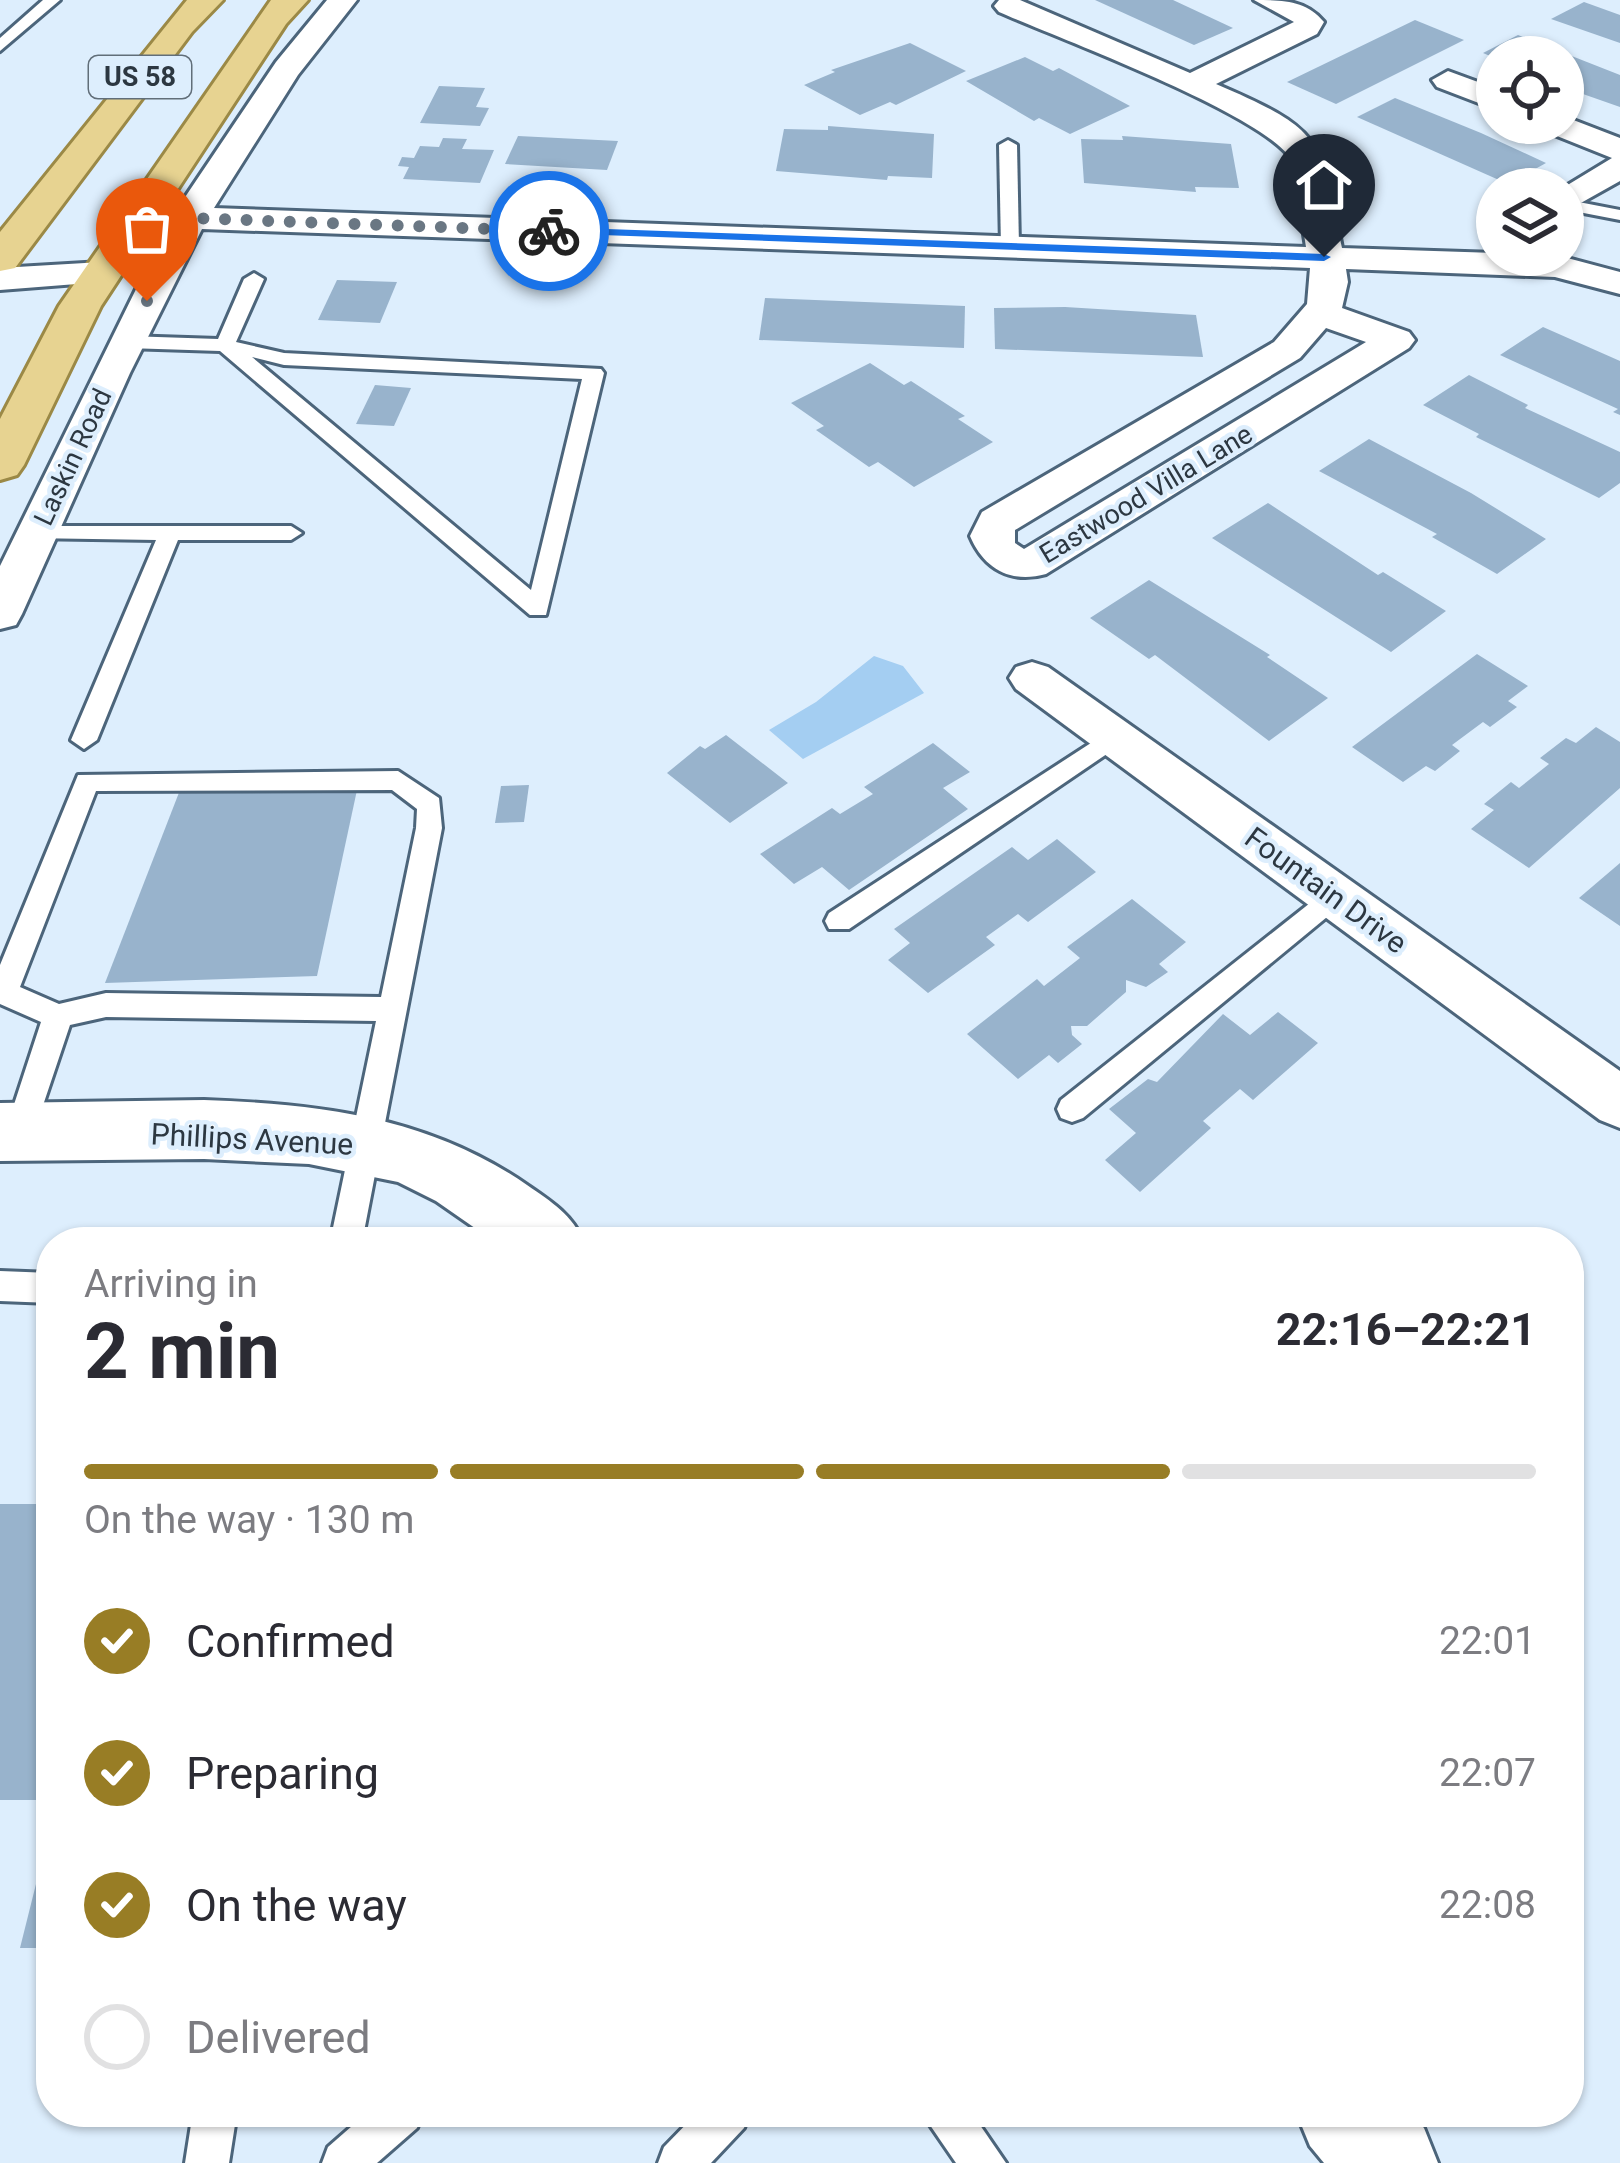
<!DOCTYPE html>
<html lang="en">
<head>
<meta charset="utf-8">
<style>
	body { margin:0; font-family:Roboto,sans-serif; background:#f7f7f7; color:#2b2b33; height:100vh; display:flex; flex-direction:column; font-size:45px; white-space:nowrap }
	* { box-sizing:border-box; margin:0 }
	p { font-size:39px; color:#7c7c81 }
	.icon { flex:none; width:66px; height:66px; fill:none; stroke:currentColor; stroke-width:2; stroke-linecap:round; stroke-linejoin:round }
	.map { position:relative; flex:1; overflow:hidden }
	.panel { position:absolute; left:36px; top:1227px; width:1548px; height:900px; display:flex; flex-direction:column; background:#fff; border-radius:48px; box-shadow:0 3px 9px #0004 }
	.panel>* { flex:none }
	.fabs { position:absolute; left:1476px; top:36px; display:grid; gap:24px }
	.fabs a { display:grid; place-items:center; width:108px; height:108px; border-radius:50%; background:#fff; box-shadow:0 3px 9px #0004; font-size:60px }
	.pin { position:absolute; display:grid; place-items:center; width:102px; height:102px; color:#fff; margin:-123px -51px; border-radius:50% 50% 50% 0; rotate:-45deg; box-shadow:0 0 12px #0007 }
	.pin .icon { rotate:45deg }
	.courier { position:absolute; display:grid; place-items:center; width:120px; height:120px; margin:-60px; border:9px solid #1a73e8; border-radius:50%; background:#fff; color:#222; box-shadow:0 3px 15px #0007 }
	.head em { font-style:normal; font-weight:700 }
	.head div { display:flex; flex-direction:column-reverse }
	.head { display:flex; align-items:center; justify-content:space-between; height:204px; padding:0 48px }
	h1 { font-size:78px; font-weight:700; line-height:90px }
	.bar { display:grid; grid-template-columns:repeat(4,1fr); gap:18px 12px; align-content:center; height:144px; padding:0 48px }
	.bar i { height:15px; border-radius:9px; background:#e1e1e2 }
	.bar .active { background:#987d25 }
	.bar p { grid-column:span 4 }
	ol { padding:0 48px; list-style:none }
	li { display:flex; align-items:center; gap:36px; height:132px }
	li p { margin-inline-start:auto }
	li .icon { padding:12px; border-radius:50%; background:#987d25; color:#fff; stroke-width:4 }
	li:last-child { color:#7c7c81 }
	li i { width:66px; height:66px; border:6px solid #e1e1e2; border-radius:50% }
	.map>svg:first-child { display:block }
	.water { fill:#a4cef2 }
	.building { fill:#98b3cc }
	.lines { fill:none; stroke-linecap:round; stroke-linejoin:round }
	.service-casing { stroke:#4c657b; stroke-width:6 }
	.minor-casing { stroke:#4c657b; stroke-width:6 }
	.tertiary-casing { stroke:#4c657b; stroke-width:6 }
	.primary-casing { stroke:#9b8946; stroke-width:6 }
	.service { fill:#fff; fill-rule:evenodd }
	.minor { fill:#fff; fill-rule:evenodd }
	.tertiary { fill:#fff; fill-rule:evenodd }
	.primary { fill:#e7d391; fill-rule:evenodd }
	.route { fill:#1a73e8 }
	.done { stroke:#6a7783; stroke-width:12; stroke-dasharray:0 21.6 }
	.labels { text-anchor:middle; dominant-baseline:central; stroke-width:9; stroke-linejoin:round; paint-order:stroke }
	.shield { fill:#ddeefd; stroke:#616e79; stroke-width:3 }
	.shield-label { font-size:27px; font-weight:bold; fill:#2c3741 }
	.far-street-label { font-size:27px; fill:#2c3741; stroke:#ddeefd }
	.street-label { font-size:30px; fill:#2c3741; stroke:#ddeefd }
</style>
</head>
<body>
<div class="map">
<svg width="1620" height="2163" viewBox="0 0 1620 2163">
	<rect width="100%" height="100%" fill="#ddeefd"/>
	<polygon class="water" points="874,656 903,666 924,693 803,759 769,730 816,702"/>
	<g class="building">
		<polygon points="1095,0 1173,0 1233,28 1194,45"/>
		<polygon points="1584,2 1620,15 1620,43 1551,19"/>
		<polygon points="1415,20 1464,40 1336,104 1287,82"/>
		<polygon points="1518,35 1620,75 1620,107 1563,87 1563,57 1497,59 1483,53"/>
		<polygon points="910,43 966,71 896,105 890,102 860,115 804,85 835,72 831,70"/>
		<polygon points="1025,57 1053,71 1059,68 1130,106 1070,134 1039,118 1034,121 966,81"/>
		<polygon points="439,86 485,88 476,107 489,108 480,126 420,123"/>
		<polygon points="1395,98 1481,133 1546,163 1508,184 1357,117"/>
		<polygon points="828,126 934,134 932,178 888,176 887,180 776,171 784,129 828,130"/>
		<polygon points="518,136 618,141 607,170 505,164"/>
		<polygon points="1122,136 1231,144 1239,188 1195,187 1196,192 1084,183 1081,139 1123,140"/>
		<polygon points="443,138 467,139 462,149 494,150 480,183 403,179 409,167 398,166 402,157 414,158 420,146 439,147"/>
		<polygon points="337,280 397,282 380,323 318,320"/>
		<polygon points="765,298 965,306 964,348 759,340"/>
		<polygon points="1065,307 1196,315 1203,357 995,349 994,308"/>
		<polygon points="1543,327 1620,361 1620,415 1613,412 1618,409 1500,355"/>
		<polygon points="870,363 904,385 911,381 965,416 958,419 993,442 914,487 878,462 869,467 816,430 824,426 791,403"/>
		<polygon points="1469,375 1528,405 1525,408 1620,452 1620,483 1599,498 1476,437 1479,434 1423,405"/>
		<polygon points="375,385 411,388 394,426 356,424"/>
		<polygon points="1369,439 1471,493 1546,539 1497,574 1432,537 1437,534 1319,471"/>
		<polygon points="1268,503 1378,575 1383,572 1446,611 1391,652 1212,538"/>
		<polygon points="1149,580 1270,655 1267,657 1328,698 1269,741 1155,655 1149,659 1090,618"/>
		<polygon points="1477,654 1528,686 1508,701 1517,707 1490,727 1483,722 1452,745 1460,751 1435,771 1426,766 1403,782 1352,747"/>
		<polygon points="1596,727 1620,742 1620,788 1529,868 1471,829 1494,810 1484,804 1511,782 1519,788 1549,764 1540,758 1566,738 1576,743"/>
		<polygon points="726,735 788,783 730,823 667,773 700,746 705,749"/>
		<polygon points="933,743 970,772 943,788 968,809 849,890 822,867 794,884 760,854 832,808 840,814 873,794 864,787"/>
		<polygon points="529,785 524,822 495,823 501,786"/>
		<polygon points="180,790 357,790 317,976 105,983"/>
		<polygon points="1057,839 1096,872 1028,922 1018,914 986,937 995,945 928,993 888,960 910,943 894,929 1012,847 1028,860"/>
		<polygon points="1620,863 1620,926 1579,898"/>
		<polygon points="1132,899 1186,942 1159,964 1168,972 1146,987 1126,980 1126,992 1087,1026 1071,1026 1072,1035 1082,1044 1058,1063 1049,1055 1018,1079 967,1034 1037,979 1044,986 1080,958 1067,947"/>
		<polygon points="1278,1012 1318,1043 1253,1100 1240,1089 1203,1121 1211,1128 1140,1192 1105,1160 1136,1133 1109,1109 1148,1079 1157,1082 1223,1014 1250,1035"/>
		<rect x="0" y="1504" width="51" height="296"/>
		<polygon points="49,1832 51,1948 20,1948"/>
	</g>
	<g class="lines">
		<g class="service-casing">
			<g id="service">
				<polygon points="43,0 60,0 0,51 0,38"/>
				<polygon points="1008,140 1017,145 1019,247 1010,253 1001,247 999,145"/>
				<polygon points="1563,199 1620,210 1620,220 1563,209"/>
				<path d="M254,273L264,279L236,342L284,353L601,369L604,373L546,615H530L220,351L127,348L117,342L127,336L218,339L244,279ZM252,357L284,365L582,379L531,590Z"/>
				<polygon points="37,526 291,526 302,533 291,540 178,540 97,740 84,749 71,740 156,540 29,538 26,533"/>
				<polygon points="1114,728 1127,737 1123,743 849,929 829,929 825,921 829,913"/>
				<path d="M398,771L439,798L442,828L362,1242H330L376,1021L106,1017L70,1025L31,1141L20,1145L9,1141L5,1132L41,1022L0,1004V965L78,775ZM392,790L417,809L416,828L381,997L106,993L59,1004L20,987L96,791Z"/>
				<polygon points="1334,884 1344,887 1348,895 1344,903 1083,1118 1072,1122 1061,1118 1057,1109 1061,1100"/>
				<polygon points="0,1271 51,1273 51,1303 0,1301"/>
				<polygon points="193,2112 237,2112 229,2163 185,2163"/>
				<polygon points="368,2112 423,2112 417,2128 377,2163 322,2163 328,2147"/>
				<polygon points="698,2112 750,2112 744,2128 711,2163 658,2163 664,2147"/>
				<polygon points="921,2112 971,2112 1006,2163 956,2163"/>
			</g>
		</g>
		<g class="minor-casing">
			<g id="minor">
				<path d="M327,0H357L298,75L214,208L1306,247L1292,160C1262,113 1060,39 999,12L994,6L999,0H1020L1190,73L1294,22L1254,0C1283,0 1306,0 1324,22L1317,34L1216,84C1323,130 1321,137 1342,248L1556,255L1620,272V294L1555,277L1346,269L1348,282L1342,308L1409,332L1415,340L1409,348L1046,574C1011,584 984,569 970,536L982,512L1274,342L1307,304L1310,268L202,229L130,373L22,614L16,625L0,629V566L171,218L276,62ZM1326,328L1366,342L1024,549L1015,543V530L1300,358Z"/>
				<polygon points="1448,71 1497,89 1497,110 1437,87 1432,80"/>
				<polygon points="1563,116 1620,138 1620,181 1563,213 1561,189 1612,158 1542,130 1537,123 1563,123"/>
				<polygon points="102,262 115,265 120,273 115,281 0,290 0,268"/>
				<polygon points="1032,662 1048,667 1620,1071 1620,1128 1600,1120 1016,689 1009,678 1016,667"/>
			</g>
		</g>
		<g class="tertiary-casing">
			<g id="tertiary">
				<path d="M204,1100C320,1104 429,1117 527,1185C552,1202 572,1215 584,1242H495L436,1201L398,1182L309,1164L204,1159L0,1161V1103Z"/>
				<polygon points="1296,2112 1409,2112 1424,2128 1438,2163 1324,2163 1310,2146"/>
			</g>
		</g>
		<g class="primary-casing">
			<g id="primary">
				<polygon points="187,0 223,0 192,32 15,268 0,271 0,232"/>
				<polygon points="271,0 308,0 286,24 101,306 24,465 17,475 0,480 0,419 59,306"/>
			</g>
		</g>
		<use href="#service" class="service"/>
		<use href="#minor" class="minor"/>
		<use href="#tertiary" class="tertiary"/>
		<use href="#primary" class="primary"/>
	</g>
	<polygon class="route" points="549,227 1324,254 1331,257 1324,261 545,233"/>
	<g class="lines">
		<polyline class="done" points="147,301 188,218 549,231"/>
	</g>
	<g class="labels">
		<rect class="shield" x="89" y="56" width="102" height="42" rx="9"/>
		<g class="shield-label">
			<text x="140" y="77">US 58</text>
		</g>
		<g class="far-street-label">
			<text transform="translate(73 457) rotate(-65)">Laskin Road</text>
			<text transform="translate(1146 494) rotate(-31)">Eastwood Villa Lane</text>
		</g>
		<g class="street-label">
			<text transform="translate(1326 890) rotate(36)">Fountain Drive</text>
			<text transform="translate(252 1139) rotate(3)">Phillips Avenue</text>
		</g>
	</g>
</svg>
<div class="fabs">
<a><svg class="icon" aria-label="locate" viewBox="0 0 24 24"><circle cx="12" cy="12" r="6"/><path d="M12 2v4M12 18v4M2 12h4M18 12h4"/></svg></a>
<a><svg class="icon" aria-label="layers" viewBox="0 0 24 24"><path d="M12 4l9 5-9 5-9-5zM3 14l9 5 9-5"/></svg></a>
</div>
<div class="pin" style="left:147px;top:301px;background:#ea580c"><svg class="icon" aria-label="bag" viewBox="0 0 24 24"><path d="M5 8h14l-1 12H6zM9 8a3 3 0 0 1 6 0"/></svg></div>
<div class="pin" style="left:1324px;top:257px;background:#1f2937"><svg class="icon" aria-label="home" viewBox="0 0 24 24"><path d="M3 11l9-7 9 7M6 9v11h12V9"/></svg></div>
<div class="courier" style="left:549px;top:231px"><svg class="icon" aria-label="bike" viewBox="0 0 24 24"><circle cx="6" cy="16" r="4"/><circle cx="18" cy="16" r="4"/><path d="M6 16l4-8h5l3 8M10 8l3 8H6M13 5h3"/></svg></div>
<section class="panel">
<div class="head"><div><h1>2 min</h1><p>Arriving in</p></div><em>22:16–22:21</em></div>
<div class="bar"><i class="active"></i><i class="active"></i><i class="active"></i><i></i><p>On the way · 130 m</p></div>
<ol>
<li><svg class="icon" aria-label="check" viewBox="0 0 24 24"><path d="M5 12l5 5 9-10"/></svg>Confirmed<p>22:01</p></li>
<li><svg class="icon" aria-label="check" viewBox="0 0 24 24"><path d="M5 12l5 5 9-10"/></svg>Preparing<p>22:07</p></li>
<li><svg class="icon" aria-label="check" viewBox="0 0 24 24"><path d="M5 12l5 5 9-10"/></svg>On the way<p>22:08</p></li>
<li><i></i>Delivered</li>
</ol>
</section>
</div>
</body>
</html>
